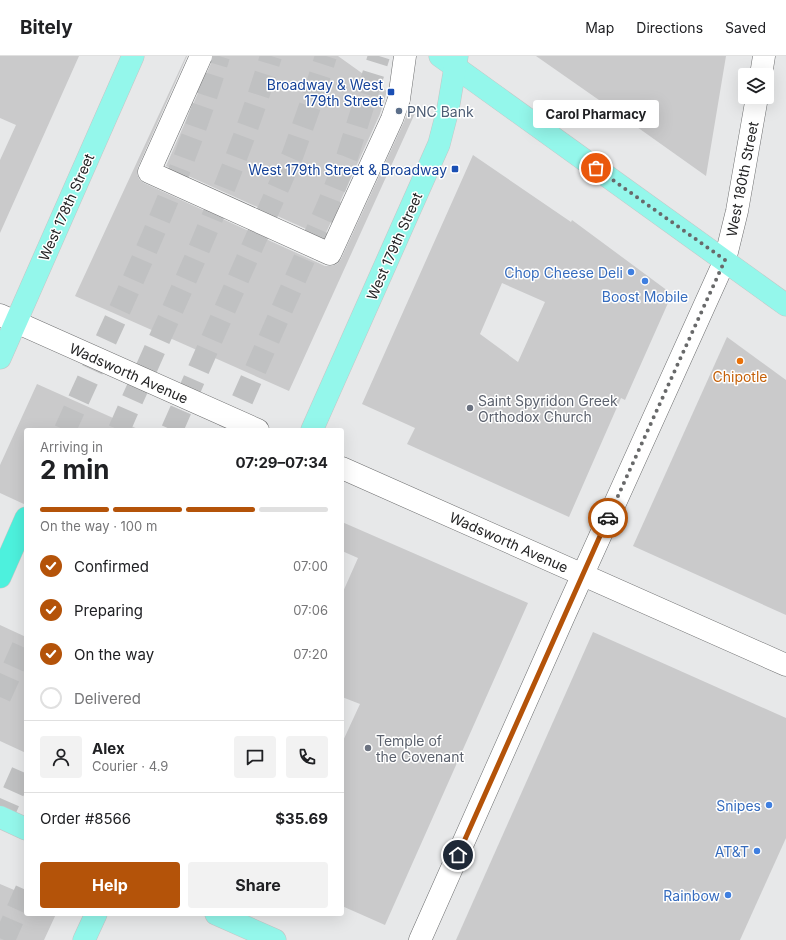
<!DOCTYPE html>
<html lang="en">
<head>
<meta charset="utf-8">
<style>
	body { margin:0; font-family:Inter,sans-serif; background:#f2f2f2; color:#202124; height:100vh; display:flex; flex-direction:column; font-size:15px; white-space:nowrap }
	* { box-sizing:border-box; margin:0 }
	p { font-size:13px; color:#757577 }
	.icon { flex:none; width:22px; height:22px; fill:none; stroke:currentColor; stroke-width:2; stroke-linecap:round; stroke-linejoin:round }
	.map { position:relative; flex:1; overflow:hidden }
	.drawer { position:absolute; left:24px; top:372px; width:320px; height:488px; display:flex; flex-direction:column; background:#fff; border-radius:4px; box-shadow:0 4px 16px #0002 }
	.drawer>* { flex:none }
	.buttons { position:absolute; left:738px; top:12px; display:grid; gap:8px }
	.buttons a { display:grid; place-items:center; width:36px; height:36px; border-radius:4px; background:#fff; box-shadow:0 4px 16px #0002; font-size:20px }
	.pin { position:absolute; display:grid; place-items:center; width:34px; height:34px; color:#fff; margin:-17px; border:2px solid #fff; border-radius:50%; box-shadow:0 1px 4px #0007 }
	.courier { position:absolute; display:grid; place-items:center; width:40px; height:40px; margin:-20px; border:3px solid #b45309; border-radius:50%; background:#fff; color:#222; box-shadow:0 1px 5px #0007 }
	.bubble { position:absolute; height:28px; border-radius:4px; background:#fff; box-shadow:0 4px 16px #0002; font-size:13px; font-weight:700; line-height:28px; text-align:center }
	.head em { font-style:normal; font-weight:700 }
	.head div { display:flex; flex-direction:column-reverse }
	.head { display:flex; align-items:center; justify-content:space-between; height:68px; padding:0 16px }
	h1 { font-size:26px; font-weight:700; line-height:30px }
	.bar { display:grid; grid-template-columns:repeat(4,1fr); gap:6px 4px; align-content:center; height:48px; padding:0 16px }
	.bar i { height:5px; border-radius:3px; background:#e0e0e0 }
	.bar .active { background:#b45309 }
	.bar p { grid-column:span 4 }
	.line { display:flex; align-items:center; gap:10px; padding:0 16px; border-top:1px solid #e0e0e0 }
	.line div { flex:1 }
	.round { display:grid; place-items:center; flex:none; width:42px; height:42px; border-radius:4px; background:#f2f2f2 }
	ol { padding:0 16px; list-style:none }
	li { display:flex; align-items:center; gap:12px; height:44px }
	li p { margin-inline-start:auto }
	li .icon { padding:4px; border-radius:50%; background:#b45309; color:#fff; stroke-width:4 }
	li:last-child { color:#757577 }
	li i { width:22px; height:22px; border:2px solid #e0e0e0; border-radius:50% }
	.button { display:flex; gap:8px; margin-top:auto; padding:8px 16px }
	.button a { flex:1; height:46px; border-radius:4px; background:#b45309; color:#fff; font-size:16px; font-weight:700; line-height:46px; text-align:center }
	.button a+a { background:#f2f2f2; color:#202124 }
	header { display:flex; align-items:center; gap:24px; box-sizing:border-box; height:56px; padding:0 20px; background:#fff; border-bottom:1px solid #e0e0e0 }
	header strong { font-size:19px }
	nav { display:flex; gap:22px; margin-inline-start:auto; font-size:14px }
	.map>svg:first-child { display:block }
	.building { fill:#cacacb; fill-rule:evenodd }
	.lines { fill:none; stroke-linecap:round; stroke-linejoin:round }
	.highway-tunnel { stroke:#c0c1c2; stroke-width:22; stroke-dasharray:22 11; stroke-linecap:butt }
	.minor-casing { stroke:#6c6d6e; stroke-width:23 }
	.major-casing { stroke:#c6c6c6; stroke-width:23 }
	.highway-casing { stroke:#c6c6c6; stroke-width:23 }
	.minor { stroke:#fff; stroke-width:22 }
	.major { stroke:#94f7eb; stroke-width:22 }
	.highway { stroke:#4df1dd; stroke-width:22 }
	.minor-bridge-casing { stroke:#6c6d6e; stroke-width:23; stroke-linecap:butt }
	.minor-bridge { stroke:#fff; stroke-width:22 }
	.done { stroke:#68696a; stroke-width:4; stroke-dasharray:0 7.2 }
	.route { stroke:#b45309; stroke-width:5 }
	.transit-dot { fill:#1a4fb4; stroke:#fff; stroke-width:1.5 }
	.service-dot { fill:#5c6f8a; stroke:#fff; stroke-width:1.5 }
	.shop-dot { fill:#3f7fe0; stroke:#fff; stroke-width:1.5 }
	.food-dot { fill:#e8710a; stroke:#fff; stroke-width:1.5 }
	.worship-dot { fill:#6b7280; stroke:#fff; stroke-width:1.5 }
	.labels { text-anchor:middle; dominant-baseline:central; stroke-width:3; stroke-linejoin:round; paint-order:stroke }
	.transit-label { font-size:14px; fill:#164399; stroke:#fff; text-anchor:end }
	.service-label { font-size:14px; fill:#4e5e75; stroke:#fff; text-anchor:start }
	.street-label { font-size:14px; fill:#242425; stroke:#fff }
	.shop-label { font-size:14px; fill:#366cbe; stroke:#fff; text-anchor:end }
	.food-label { font-size:14px; fill:#c56008; stroke:#fff }
	.worship-label { font-size:14px; fill:#5b616d; stroke:#fff; text-anchor:start }
</style>
</head>
<body>
<header>
<strong>Bitely</strong>
<nav><a>Map</a><a>Directions</a><a>Saved</a></nav>
</header>
<div class="map">
<svg width="786" height="884" viewBox="0 0 786 884">
	<rect width="100%" height="100%" fill="#e7e8e9"/>
	<g class="building">
		<polygon points="0,0 79,0 0,177 0,104 16,69 0,62"/>
		<polygon points="186,0 187,0 138,111 137,117 139,123 144,127 325,210 331,210 337,208 341,203 403,68 410,51 416,55 289,335 75,240"/>
		<polygon points="213,0 338,0 387,35 380,58 324,181 166,110 212,5"/>
		<polygon points="536,0 726,0 706,120 599,44"/>
		<path d="M473,99L571,166L572,164L672,238L625,344L621,342L569,461L407,388L415,372L362,348ZM502,227L545,246L518,306L480,278Z"/>
		<polygon points="727,281 786,324 786,559 633,490"/>
		<polygon points="37,328 140,374 26,374 26,449 0,437 0,409"/>
		<polygon points="342,466 528,547 385,869 342,850 342,687 360,648 342,641 342,538 358,502 342,495"/>
		<polygon points="0,569 26,581 26,697 0,685"/>
		<polygon points="593,576 786,662 786,782 740,884 456,884"/>
		<polygon points="0,828 26,839 26,858 56,858 44,884 0,884"/>
	</g>
	<g class="lines">
		<g class="highway-tunnel">
			<path d="M65,374C120,251 181,129 219,0"/>
			<path d="M119,374C173,251 232,129 271,0"/>
			<polyline points="172,374 293,98 310,50 326,0"/>
			<polyline points="229,374 327,151 347,101 379,0"/>
			<polyline points="0,641 26,583"/>
			<polyline points="0,766 26,707"/>
			<polyline points="4,884 26,834"/>
		</g>
		<g class="minor-casing">
			<g id="minor">
				<polyline points="761,19 764,0"/>
				<polyline points="399,43 405,0"/>
				<polyline points="0,259 258,374"/>
				<polyline points="342,412 786,609"/>
				<polyline points="420,884 564,560 725,204 737,155 757,41"/>
			</g>
		</g>
		<g class="major-casing">
			<g id="major">
				<polyline points="440,0 786,249"/>
				<polyline points="0,302 133,0"/>
				<polyline points="312,374 439,88 448,53 457,0"/>
				<polyline points="0,761 26,773"/>
				<polyline points="216,858 275,884"/>
				<polyline points="84,884 96,858"/>
			</g>
		</g>
		<g class="highway-casing">
			<polyline id="highway" points="0,521 26,462"/>
		</g>
		<use href="#minor" class="minor"/>
		<use href="#major" class="major"/>
		<use href="#highway" class="highway"/>
		<g class="minor-bridge-casing">
			<polyline id="minor-bridge" points="201,0 149,116 330,198 392,63 399,43"/>
		</g>
		<use href="#minor-bridge" class="minor-bridge"/>
	</g>
	<g class="lines">
		<polyline class="done" points="596,112 725,204 608,462"/>
		<polyline class="route" points="458,799 608,462"/>
	</g>
	<g class="transit-dot">
		<rect x="387" y="32" width="8" height="8" rx="2"/>
		<rect x="451" y="109" width="8" height="8" rx="2"/>
	</g>
	<circle class="service-dot" cx="399" cy="55" r="4"/>
	<g class="shop-dot">
		<circle cx="631" cy="216" r="4"/>
		<circle cx="645" cy="225" r="4"/>
		<circle cx="769" cy="749" r="4"/>
		<circle cx="757" cy="795" r="4"/>
		<circle cx="728" cy="839" r="4"/>
	</g>
	<circle class="food-dot" cx="740" cy="305" r="4"/>
	<g class="worship-dot">
		<circle cx="470" cy="352" r="4"/>
		<circle cx="368" cy="692" r="4"/>
	</g>
	<g class="labels">
		<g class="transit-label">
			<text x="383" y="28">Broadway &amp; West<tspan x="383" dy="16">179th Street</tspan></text>
			<text x="447" y="113">West 179th Street &amp; Broadway</text>
		</g>
		<g class="service-label">
			<text x="407" y="55">PNC Bank</text>
		</g>
		<g class="street-label">
			<text transform="translate(742 123) rotate(-79)">West 180th Street</text>
			<text transform="translate(66 151) rotate(-66)">West 178th Street</text>
			<text transform="translate(394 190) rotate(-66)">West 179th Street</text>
			<text transform="translate(129 317) rotate(24)">Wadsworth Avenue</text>
			<text transform="translate(509 486) rotate(24)">Wadsworth Avenue</text>
		</g>
		<g class="shop-label">
			<text x="623" y="216">Chop Cheese Deli</text>
			<text x="645" y="240" text-anchor="middle">Boost Mobile</text>
			<text x="761" y="749">Snipes</text>
			<text x="749" y="795">AT&amp;T</text>
			<text x="720" y="839">Rainbow</text>
		</g>
		<g class="food-label">
			<text x="740" y="320">Chipotle</text>
		</g>
		<g class="worship-label">
			<text x="478" y="344">Saint Spyridon Greek<tspan x="478" dy="16">Orthodox Church</tspan></text>
			<text x="376" y="684">Temple of<tspan x="376" dy="16">the Covenant</tspan></text>
		</g>
	</g>
</svg>
<div class="buttons">
<a><svg class="icon" aria-label="layers" viewBox="0 0 24 24"><path d="M12 4l9 5-9 5-9-5zM3 14l9 5 9-5"/></svg></a>
</div>
<div class="pin" style="left:596px;top:112px;background:#ea580c"><svg class="icon" aria-label="bag" viewBox="0 0 24 24"><path d="M5 8h14l-1 12H6zM9 8a3 3 0 0 1 6 0"/></svg></div>
<div class="pin" style="left:458px;top:799px;background:#1f2937"><svg class="icon" aria-label="home" viewBox="0 0 24 24"><path d="M3 11l9-7 9 7M6 9v11h12V9"/></svg></div>
<div class="courier" style="left:608px;top:462px"><svg class="icon" aria-label="car" viewBox="0 0 24 24"><path d="M5 17H2v-5l4-1 3-4h7l3 4 3 1v5h-3M9 17h6M6 11h13"/><circle cx="7" cy="17" r="2"/><circle cx="17" cy="17" r="2"/></svg></div>
<div class="bubble" style="left:533px;top:44px;width:126px">Carol Pharmacy</div>
<section class="drawer">
<div class="head"><div><h1>2 min</h1><p>Arriving in</p></div><em>07:29–07:34</em></div>
<div class="bar"><i class="active"></i><i class="active"></i><i class="active"></i><i></i><p>On the way · 100 m</p></div>
<ol>
<li><svg class="icon" aria-label="check" viewBox="0 0 24 24"><path d="M5 12l5 5 9-10"/></svg>Confirmed<p>07:00</p></li>
<li><svg class="icon" aria-label="check" viewBox="0 0 24 24"><path d="M5 12l5 5 9-10"/></svg>Preparing<p>07:06</p></li>
<li><svg class="icon" aria-label="check" viewBox="0 0 24 24"><path d="M5 12l5 5 9-10"/></svg>On the way<p>07:20</p></li>
<li><i></i>Delivered</li>
</ol>
<div class="line" style="height:72px"><a class="round"><svg class="icon" aria-label="person" viewBox="0 0 24 24"><circle cx="12" cy="8" r="4"/><path d="M4 21q1-7 8-7t8 7"/></svg></a><div><b>Alex</b><p>Courier · 4.9</p></div><a class="round"><svg class="icon" aria-label="chat" viewBox="0 0 24 24"><path d="M4 5h16v11H9l-5 4z"/></svg></a><a class="round"><svg class="icon" aria-label="phone" viewBox="0 0 24 24"><path d="M5 4h4l2 5-3 2q2 4 5 5l2-3 5 2v4C11 20 4 13 5 4z"/></svg></a></div>
<div class="line" style="height:52px"><div>Order #8566</div><b>$35.69</b></div>
<div class="button"><a>Help</a><a>Share</a></div>
</section>
</div>
</body>
</html>
